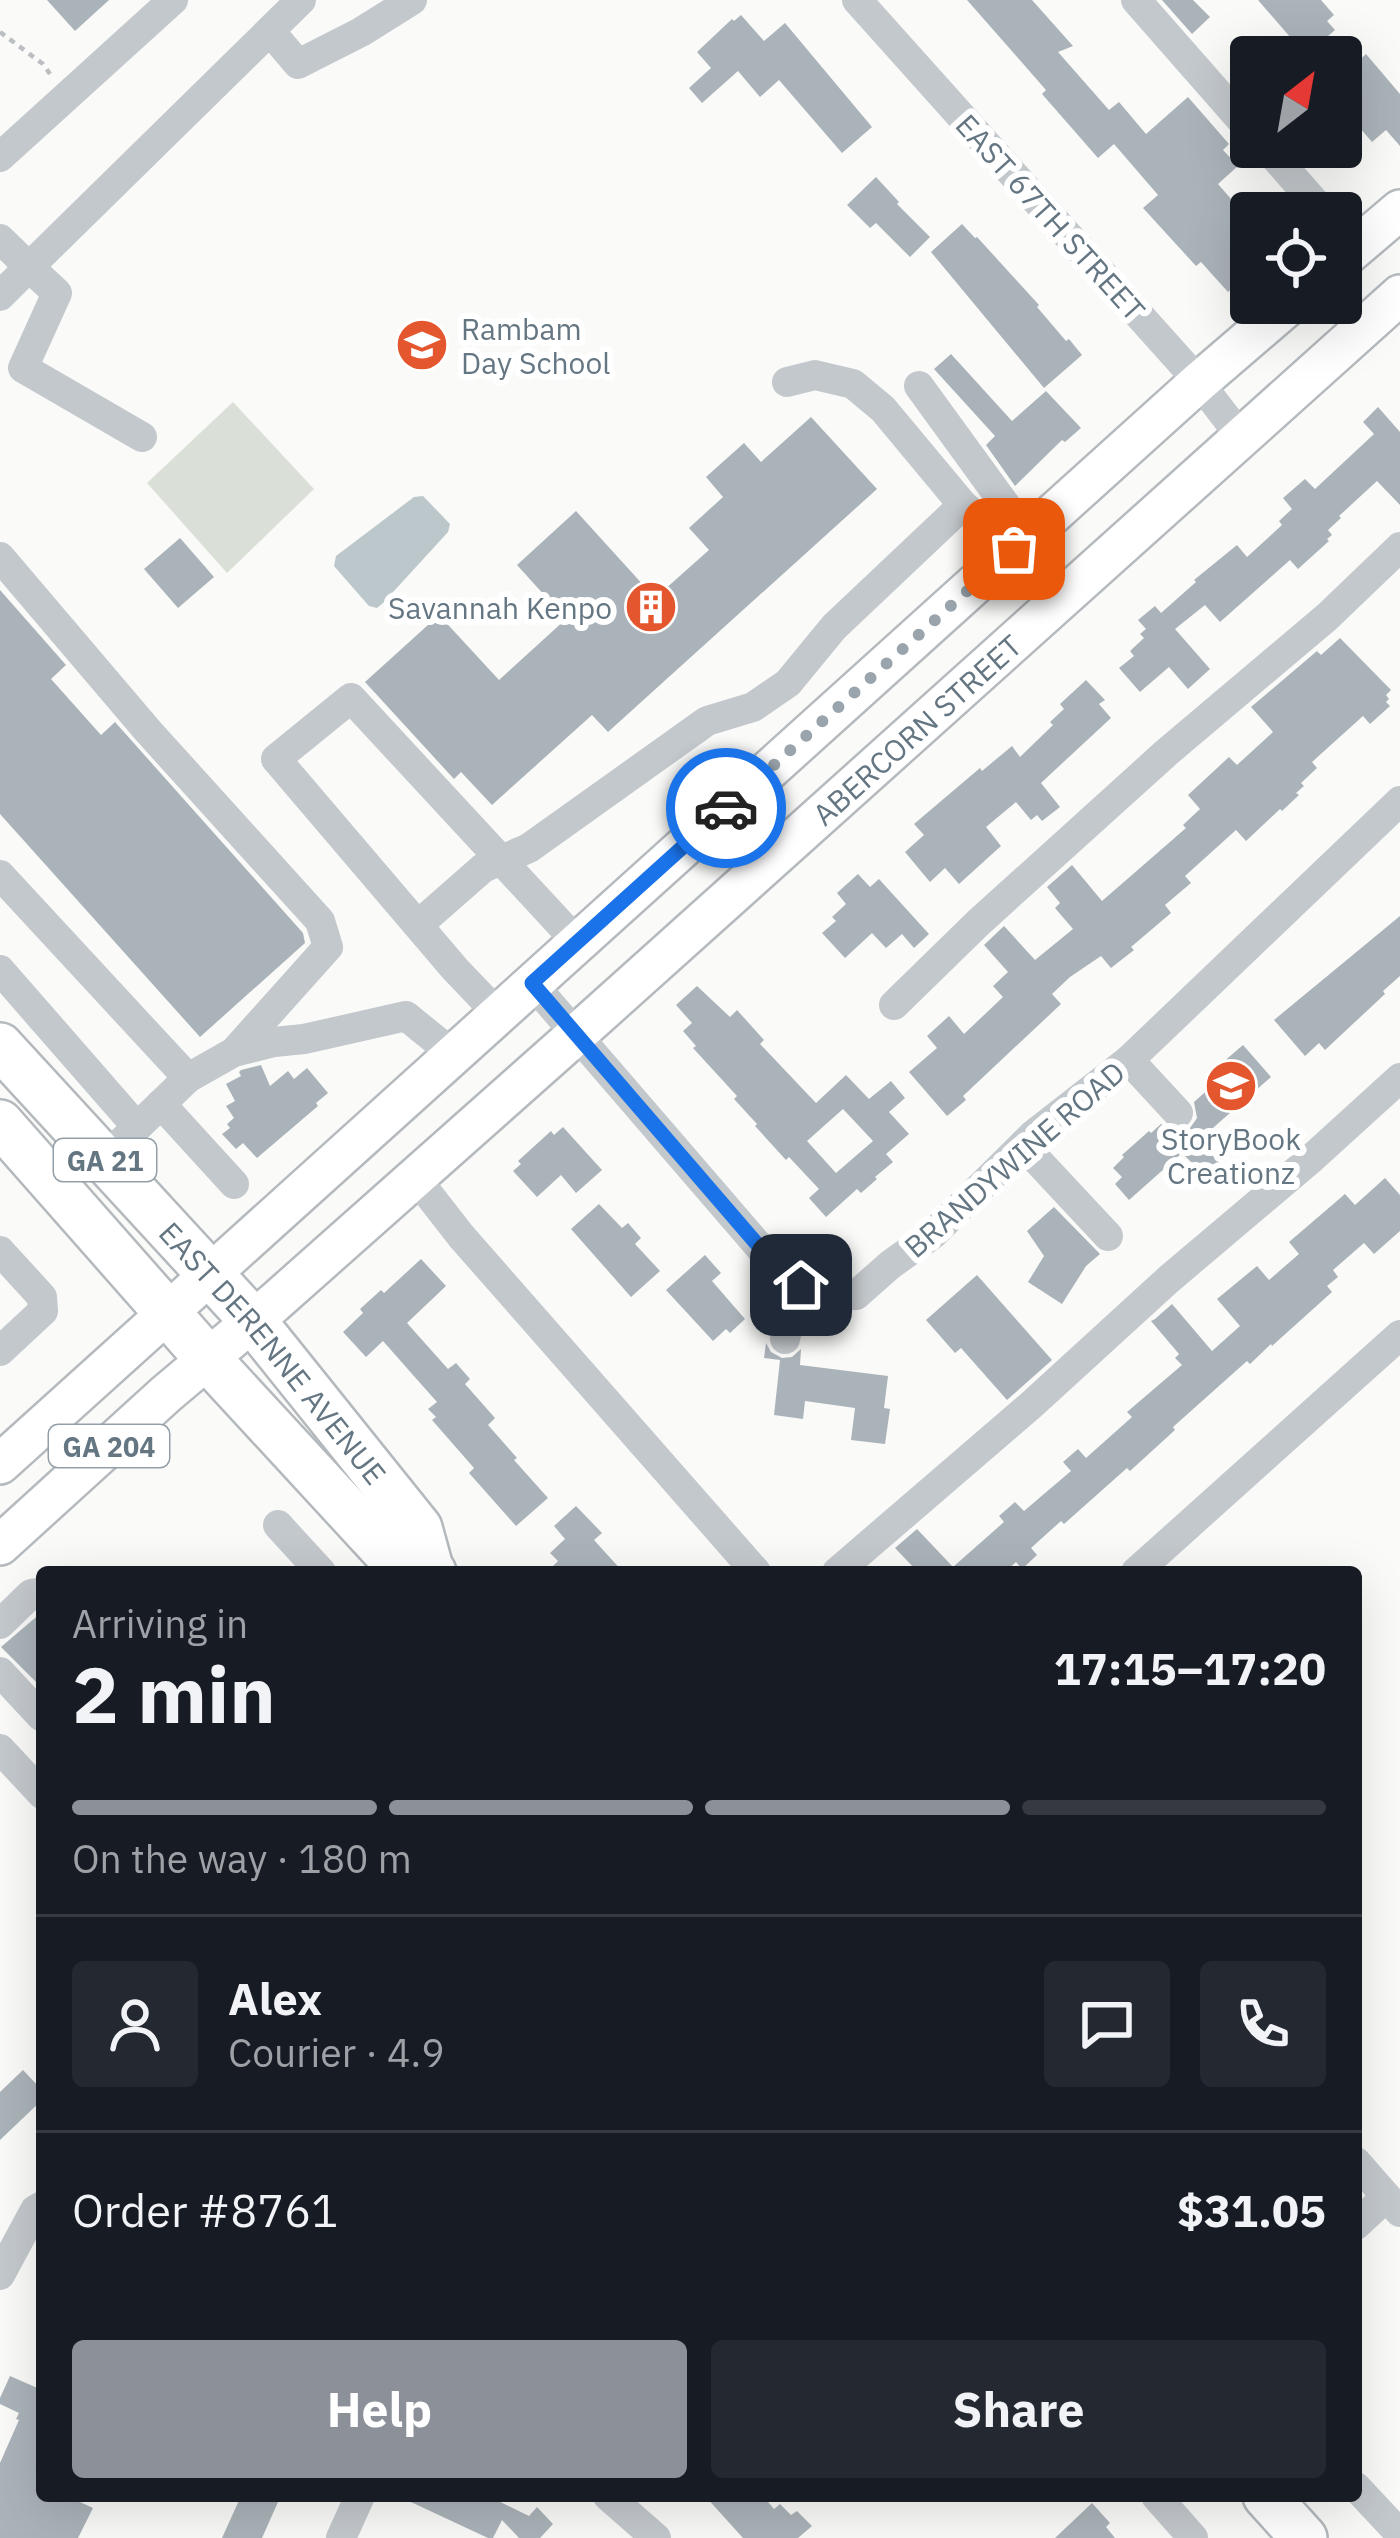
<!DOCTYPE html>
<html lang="en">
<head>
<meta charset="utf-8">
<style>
	body { margin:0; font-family:"IBM Plex Sans",sans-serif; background:#242831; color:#f1f3f6; height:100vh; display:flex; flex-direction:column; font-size:45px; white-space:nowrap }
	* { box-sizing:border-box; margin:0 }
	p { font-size:39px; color:#9ea1a6 }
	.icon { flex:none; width:66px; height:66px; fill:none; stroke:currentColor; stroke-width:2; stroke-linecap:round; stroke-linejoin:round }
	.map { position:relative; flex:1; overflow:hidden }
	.details { position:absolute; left:36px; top:1566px; width:1326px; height:936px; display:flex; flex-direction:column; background:#171b24; border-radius:12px; box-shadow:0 12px 48px #0002 }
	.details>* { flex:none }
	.needle { width:78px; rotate:31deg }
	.controls { position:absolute; left:1230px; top:36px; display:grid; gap:24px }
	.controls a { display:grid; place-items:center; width:132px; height:132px; border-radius:12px; background:#171b24; box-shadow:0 12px 48px #0002; font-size:60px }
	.pin { position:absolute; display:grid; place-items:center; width:102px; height:102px; color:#fff; margin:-51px; border-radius:24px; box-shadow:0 6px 18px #0006 }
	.courier { position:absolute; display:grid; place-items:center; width:120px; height:120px; margin:-60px; border:9px solid #1a73e8; border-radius:50%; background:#fff; color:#222; box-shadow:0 3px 15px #0007 }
	.overview em { font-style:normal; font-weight:800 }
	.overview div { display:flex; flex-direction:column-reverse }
	.overview { display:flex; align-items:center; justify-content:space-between; height:204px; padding:0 36px }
	h1 { font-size:78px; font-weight:800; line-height:90px }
	.bar { display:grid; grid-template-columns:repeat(4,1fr); gap:18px 12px; align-content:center; height:144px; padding:0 36px }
	.bar i { height:15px; border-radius:9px; background:#363941 }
	.bar .active { background:#8c9099 }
	.bar p { grid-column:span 4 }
	.line { display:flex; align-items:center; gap:30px; padding:0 36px; border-top:3px solid #363941 }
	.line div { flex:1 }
	.round { display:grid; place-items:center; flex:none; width:126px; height:126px; border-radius:12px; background:#242831 }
	.cta { display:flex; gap:24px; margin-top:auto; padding:24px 36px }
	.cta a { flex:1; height:138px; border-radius:12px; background:#8c9099; color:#fff; font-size:48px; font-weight:800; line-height:138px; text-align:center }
	.cta a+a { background:#242831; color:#f1f3f6 }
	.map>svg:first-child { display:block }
	.green { fill:#dadfd7 }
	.water { fill:#bbc7cb }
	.building { fill:#aab3b9; fill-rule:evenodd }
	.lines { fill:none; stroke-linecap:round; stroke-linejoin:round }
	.major-casing { stroke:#b5babe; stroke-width:44 }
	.highway-casing { stroke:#b4b9bd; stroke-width:50 }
	.path { stroke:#bbbfc2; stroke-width:4.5; stroke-dasharray:6 6; stroke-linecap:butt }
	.minor { stroke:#c3c8cc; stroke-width:30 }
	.major { stroke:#fff; stroke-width:39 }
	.highway { stroke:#fff; stroke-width:45 }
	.done { stroke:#99a4ac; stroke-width:12; stroke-dasharray:0 21.6 }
	.route { stroke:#1a73e8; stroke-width:15 }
	.labels { text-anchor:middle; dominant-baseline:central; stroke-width:12; stroke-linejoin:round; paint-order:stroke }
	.shield { fill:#fff; stroke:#939fa8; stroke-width:3 }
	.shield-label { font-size:27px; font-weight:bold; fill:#657683 }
	.street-label { font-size:30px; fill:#657683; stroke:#fff }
	.poi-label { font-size:30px; fill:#657683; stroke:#fff; text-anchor:start }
</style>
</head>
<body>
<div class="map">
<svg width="1400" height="2538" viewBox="0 0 1400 2538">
	<rect width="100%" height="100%" fill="#fafaf8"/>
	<polygon class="green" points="233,402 314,489 227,573 147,483"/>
	<polygon class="water" points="423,496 450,524 448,532 383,603 377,608 369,606 334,566 336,556 414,497"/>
	<g class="building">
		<polygon points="47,0 109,0 75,31"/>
		<polygon points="967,0 1032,0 1073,46 1058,52 1109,110 1119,102 1146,134 1188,97 1229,144 1223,150 1238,166 1218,184 1245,215 1240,219 1251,231 1251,271 1228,292 1201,262 1196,266 1143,208 1158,195 1114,144 1098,158 1042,94 1046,90"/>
		<polygon points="1162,0 1193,0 1210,17 1192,34"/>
		<polygon points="1258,0 1321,0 1334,15 1327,21 1335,30 1327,37 1352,67 1366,54 1400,94 1400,146 1386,130 1372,142 1341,106 1341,57 1312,57 1299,43 1297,45"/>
		<polygon points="741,15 764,41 785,23 872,127 842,153 779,80 760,97 738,71 702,103 689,88 711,68 697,52 732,19 734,21"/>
		<polygon points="876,177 899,202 897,204 930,237 910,257 876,223 870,228 847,205"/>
		<polygon points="962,224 975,238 977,237 1039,305 1037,307 1066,341 1069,339 1082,355 1044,388 931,252"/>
		<polygon points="951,354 1012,421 1046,391 1081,428 1065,442 1062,440 1015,486 986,445 995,436 934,369"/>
		<polygon points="1378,407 1400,432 1400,505 1377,481 1339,516 1341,518 1328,530 1332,535 1327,539 1329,541 1298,569 1290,560 1220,622 1205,605 1175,629 1210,669 1188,689 1169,667 1140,692 1119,668 1134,656 1130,651 1144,638 1140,634 1146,629 1138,620 1155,606 1161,613 1196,582 1194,580 1237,545 1247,557 1282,525 1279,521 1292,509 1283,498 1305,479 1315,489 1374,434 1363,422"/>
		<polygon points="811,417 877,489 608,732 592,715 492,805 461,772 454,779 365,682 439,615 499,680 566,619 517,565 576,511 655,598 709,550 689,528 723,497 706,477 744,443 761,462"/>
		<polygon points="180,538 214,577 178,608 144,569"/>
		<polygon points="0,590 66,665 51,679 101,735 115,722 303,933 305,943 200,1037 0,814"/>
		<polygon points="1340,638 1391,690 1386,695 1389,699 1386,702 1390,706 1370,724 1363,716 1312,762 1317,768 1301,783 1304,786 1296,793 1299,795 1282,811 1280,809 1246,841 1236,830 1185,876 1191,883 1165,905 1171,913 1131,947 1134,950 1111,968 1101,956 1070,977 1052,994 1061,1004 963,1096 966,1100 947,1116 909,1072 937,1048 927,1036 949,1016 964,1034 1003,997 993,986 1008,972 984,945 1004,926 1035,960 1073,929 1055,908 1060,903 1047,887 1072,865 1102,901 1186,828 1183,825 1200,809 1188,795 1229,757 1237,765 1273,732 1251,707 1317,651 1321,655"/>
		<polygon points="1086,680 1105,700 1099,704 1111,718 1041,783 1060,807 1042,821 1037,815 1031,820 1016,802 986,827 1001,846 959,884 945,868 930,882 905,852 924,835 914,824 980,768 982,771 1012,746 1020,757 1053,725 1050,722 1064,709 1060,704"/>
		<polygon points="858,874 870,887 879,879 929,934 914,948 902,934 886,948 872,933 845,958 822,933 836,921 832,917 846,904 837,893"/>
		<polygon points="1400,916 1400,976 1383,991 1385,994 1325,1050 1319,1043 1305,1056 1274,1020"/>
		<path d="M697,986L730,1017L737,1010L764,1040L760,1044L816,1103L846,1075L869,1099L891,1081L905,1098L889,1112L909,1134L886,1154L893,1162L875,1177L877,1179L861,1193L857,1189L826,1217L809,1198L819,1189L789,1157L786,1160L755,1126L757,1124L734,1099L737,1096L693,1048L696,1046L683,1031L692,1023L676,1005ZM843,1109L873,1141L836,1173L807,1141Z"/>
		<polygon points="1243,1045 1271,1077 1198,1141 1227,1170 1213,1184 1182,1153 1129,1200 1115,1184 1122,1177 1113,1168 1124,1157 1122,1155 1149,1131 1151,1133 1161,1124 1173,1132 1190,1128 1197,1118 1194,1102 1229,1071 1222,1063"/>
		<polygon points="261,1065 270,1086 288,1071 294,1079 307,1068 328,1093 316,1103 318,1106 257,1158 243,1143 236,1149 222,1134 230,1128 227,1124 234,1118 226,1106 235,1101 226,1084 241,1076 239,1072 241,1070"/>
		<polygon points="563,1127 602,1170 576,1193 561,1175 537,1197 513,1171 521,1164 518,1161 551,1131 554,1135"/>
		<polygon points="1385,1178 1400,1195 1400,1231 1374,1254 1364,1243 1333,1270 1338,1277 1327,1286 1332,1292 1272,1346 1271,1344 1250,1364 1247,1361 1173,1427 1175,1430 1130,1471 1127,1468 1064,1524 1061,1521 1031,1548 1037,1555 1022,1569 1016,1562 1005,1572 918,1572 895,1548 917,1529 953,1567 1004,1522 999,1516 1015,1502 1024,1511 1071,1471 1063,1462 1078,1449 1086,1458 1132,1417 1127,1412 1182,1365 1175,1358 1179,1354 1151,1321 1155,1319 1172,1304 1212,1351 1240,1326 1217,1299 1257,1266 1269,1280 1299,1254 1289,1242 1345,1194 1355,1205"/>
		<polygon points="599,1204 622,1228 628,1223 641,1238 635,1244 660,1271 631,1297 571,1229"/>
		<polygon points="1054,1207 1100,1254 1086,1266 1062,1304 1028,1282 1044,1256 1027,1231"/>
		<polygon points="705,1255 721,1273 712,1281 745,1319 730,1333 726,1329 713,1341 666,1290"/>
		<polygon points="421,1259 446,1286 407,1323 448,1369 456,1363 470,1379 465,1384 495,1418 488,1425 517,1458 514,1460 548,1498 516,1526 469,1473 474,1468 432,1420 436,1417 428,1409 437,1402 413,1375 383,1341 366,1357 343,1332 363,1313 360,1309 381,1290 384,1293"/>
		<polygon points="977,1275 1052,1360 1007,1400 961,1348 955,1353 926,1320"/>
		<polygon points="766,1343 771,1352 782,1358 792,1357 801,1349 800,1365 888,1376 884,1408 890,1409 885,1444 851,1440 855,1408 805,1401 803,1419 774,1415 780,1360 764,1358"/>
		<polygon points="576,1506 602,1533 594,1540 623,1572 547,1572 558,1561 550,1553 565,1539 554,1526"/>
		<polygon points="42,1612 42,1688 1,1647"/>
		<polygon points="23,2070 42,2090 42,2100 0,2140 0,2092"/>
		<polygon points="10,2376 42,2390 42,2496 67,2496 93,2508 78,2538 0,2538 0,2463 19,2420 16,2419 19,2413 0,2404 0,2398"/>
		<polygon points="241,2496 265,2496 278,2502 262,2538 222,2538"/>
		<polygon points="398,2496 488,2496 529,2516 537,2507 553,2524 540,2538 519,2538 502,2520 493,2538 488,2538"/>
		<polygon points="705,2496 763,2496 774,2509 780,2504 791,2515 797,2511 812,2526 798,2538 743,2538"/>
		<polygon points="1092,2503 1110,2523 1106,2527 1115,2538 1055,2538"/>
	</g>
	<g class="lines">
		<g class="major-casing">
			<g id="major">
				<polyline points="1341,260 1400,210"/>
				<polyline points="0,1464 1199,382 1291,303"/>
				<path id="s1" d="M0,1545L166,1394L274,1303L577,1034L1400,295"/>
			</g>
		</g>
		<g class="highway-casing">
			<g id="highway">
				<path id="s2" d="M0,1046L253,1321L419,1528L430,1568L433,1572"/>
				<polyline points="0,1123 208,1359 386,1552 430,1568"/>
				<polyline points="1266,2496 1304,2538"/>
			</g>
		</g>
		<polyline class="path" points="0,32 43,64 50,74"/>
		<g class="minor">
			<polyline points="857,0 1199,382 1241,437"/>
			<polyline points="1136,0 1251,131"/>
			<polyline points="270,31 298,64 361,32 412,0"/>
			<polyline points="1266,147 1324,213"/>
			<polyline points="0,157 173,0"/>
			<polyline points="0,239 29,267 0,296"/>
			<polyline points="787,382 815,375 853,384 883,409 963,505 1014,549"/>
			<polyline points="919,386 1028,536"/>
			<polyline points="142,437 23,368 57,293 29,267 301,0"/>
			<polyline points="0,557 148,731 320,921 328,947 234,1052"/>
			<polyline points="0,875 188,1078"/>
			<polyline points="418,925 483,868 529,848 707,721 753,707 788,683 834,627 963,505"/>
			<polyline points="0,970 137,1127"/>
			<polyline points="532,983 775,1265 801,1285 829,1296 856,1295 890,1265 933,1234 1034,1134 1129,1060 1400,801"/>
			<polyline points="894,1005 978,923 1166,753 1327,617 1400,547"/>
			<polyline points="498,1014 455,969 276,759 351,698 577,942"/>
			<polyline points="1129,1060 1178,1113"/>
			<polyline points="161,1104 234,1184"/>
			<polyline points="1023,1145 1108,1236"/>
			<polyline points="104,1159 188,1078 234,1052 274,1042 304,1039 406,1016 453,1054"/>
			<polyline points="415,1177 461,1236 756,1572"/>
			<polyline points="0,1251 42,1297 43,1311 0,1351"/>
			<polyline points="785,1339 795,1294 801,1285"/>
			<polyline points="278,1525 321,1572"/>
			<polyline points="837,1572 1030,1406 1169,1279 1312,1158 1400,1078"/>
			<polyline points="1136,1572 1400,1335"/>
			<polyline points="0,1624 31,1594 42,1592"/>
			<polyline points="0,1672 41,1716"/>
			<polyline points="0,1749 42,1794"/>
			<polyline points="1356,2162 1400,2212"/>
			<polyline points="1356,2225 1386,2197"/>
			<polyline points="0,2275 35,2210 42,2206"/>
			<polyline points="1356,2487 1400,2534"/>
			<polyline points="608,2496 656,2538"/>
			<polyline points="1156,2496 1193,2538"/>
			<polyline points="341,2538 360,2496"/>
		</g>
		<use href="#major" class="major"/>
		<use href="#highway" class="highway"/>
	</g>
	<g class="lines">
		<polyline class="done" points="726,808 1014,549"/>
		<polyline class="route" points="726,808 532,983 775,1265 801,1285"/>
	</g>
	<defs>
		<g id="school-disc" transform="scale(2.7)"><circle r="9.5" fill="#e4572e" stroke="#fff"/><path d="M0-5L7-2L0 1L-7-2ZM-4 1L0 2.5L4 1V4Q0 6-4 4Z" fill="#fff"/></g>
		<g id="building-disc" transform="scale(2.7)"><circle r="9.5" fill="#e4572e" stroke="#fff"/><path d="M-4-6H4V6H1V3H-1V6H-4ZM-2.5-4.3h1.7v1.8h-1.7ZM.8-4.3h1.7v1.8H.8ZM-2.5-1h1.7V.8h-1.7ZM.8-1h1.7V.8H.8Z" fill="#fff"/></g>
	</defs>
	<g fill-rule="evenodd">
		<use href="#school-disc" x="422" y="345"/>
		<use href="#building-disc" x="651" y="607"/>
		<use href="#school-disc" x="1231" y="1086"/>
	</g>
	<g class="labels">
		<g class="shield">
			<rect x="54" y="1139" width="102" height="42" rx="9"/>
			<rect x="49" y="1425" width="120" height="42" rx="9"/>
		</g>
		<g class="shield-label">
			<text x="105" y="1160">GA 21</text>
			<text x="109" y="1446">GA 204</text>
		</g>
		<g class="street-label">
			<text transform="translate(1051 217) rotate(48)">EAST 67TH STREET</text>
			<text stroke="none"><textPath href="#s1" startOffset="1227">ABERCORN STREET</textPath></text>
			<text transform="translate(1014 1159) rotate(-41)">BRANDYWINE ROAD</text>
			<text stroke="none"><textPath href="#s2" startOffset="411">EAST DERENNE AVENUE</textPath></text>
		</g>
		<g class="poi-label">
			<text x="461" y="328">Rambam<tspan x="461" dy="34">Day School</tspan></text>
			<text x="612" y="607" text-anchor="end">Savannah Kenpo</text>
			<text x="1231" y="1138" text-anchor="middle">StoryBook<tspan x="1231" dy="34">Creationz</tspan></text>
		</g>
	</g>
</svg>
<div class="controls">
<a><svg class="needle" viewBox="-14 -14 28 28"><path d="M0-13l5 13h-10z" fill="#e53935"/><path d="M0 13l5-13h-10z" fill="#9ea1a6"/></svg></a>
<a><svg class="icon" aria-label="locate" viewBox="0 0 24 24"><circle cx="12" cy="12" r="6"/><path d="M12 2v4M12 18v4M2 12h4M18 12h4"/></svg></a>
</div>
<div class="pin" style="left:1014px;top:549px;background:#ea580c"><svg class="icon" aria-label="bag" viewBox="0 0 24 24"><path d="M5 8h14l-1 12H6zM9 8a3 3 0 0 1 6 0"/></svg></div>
<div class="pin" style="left:801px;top:1285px;background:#1f2937"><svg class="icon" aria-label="home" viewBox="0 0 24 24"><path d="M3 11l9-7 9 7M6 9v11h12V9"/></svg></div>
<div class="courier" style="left:726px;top:808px"><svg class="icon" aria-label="car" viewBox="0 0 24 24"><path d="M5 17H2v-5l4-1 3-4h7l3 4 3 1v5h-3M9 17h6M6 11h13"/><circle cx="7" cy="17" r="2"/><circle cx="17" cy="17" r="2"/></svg></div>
<section class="details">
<div class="overview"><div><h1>2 min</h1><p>Arriving in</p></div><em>17:15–17:20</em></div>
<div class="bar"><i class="active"></i><i class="active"></i><i class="active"></i><i></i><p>On the way · 180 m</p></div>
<div class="line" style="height:216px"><a class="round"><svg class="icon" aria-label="person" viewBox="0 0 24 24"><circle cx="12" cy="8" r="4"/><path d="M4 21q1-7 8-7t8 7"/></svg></a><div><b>Alex</b><p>Courier · 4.9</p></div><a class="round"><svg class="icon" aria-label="chat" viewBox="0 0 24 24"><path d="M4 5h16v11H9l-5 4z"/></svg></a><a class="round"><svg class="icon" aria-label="phone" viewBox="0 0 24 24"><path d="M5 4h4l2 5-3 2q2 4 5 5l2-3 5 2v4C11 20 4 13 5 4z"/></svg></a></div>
<div class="line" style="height:156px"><div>Order #8761</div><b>$31.05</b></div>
<div class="cta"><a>Help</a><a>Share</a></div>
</section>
</div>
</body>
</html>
